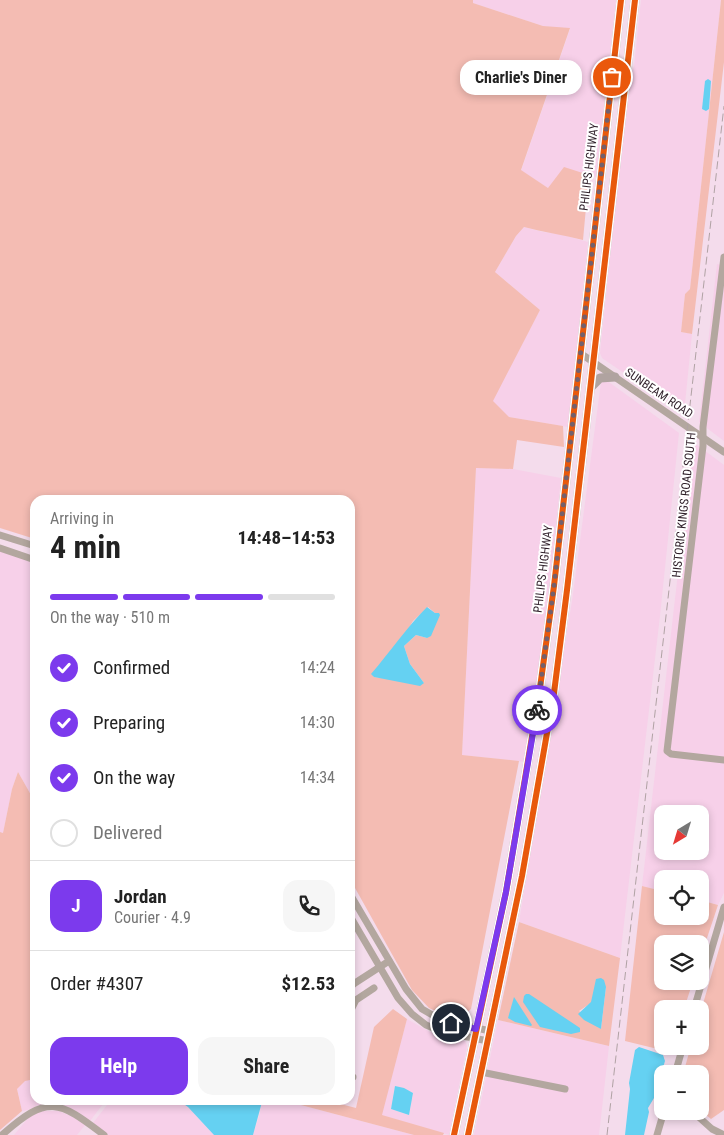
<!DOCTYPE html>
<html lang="en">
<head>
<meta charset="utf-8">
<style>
	body { margin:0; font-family:"Roboto Condensed",sans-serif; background:#f6f6f6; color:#222; height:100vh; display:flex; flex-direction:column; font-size:19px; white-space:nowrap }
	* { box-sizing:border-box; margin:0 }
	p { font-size:16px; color:#767676 }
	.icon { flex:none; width:28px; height:28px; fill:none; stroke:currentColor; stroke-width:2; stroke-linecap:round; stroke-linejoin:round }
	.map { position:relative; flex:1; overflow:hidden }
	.details { position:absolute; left:30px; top:495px; width:325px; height:610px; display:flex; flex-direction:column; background:#fff; border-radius:15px; box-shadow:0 2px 8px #0003 }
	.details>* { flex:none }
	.needle { width:32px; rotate:218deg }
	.tools { position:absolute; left:654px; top:805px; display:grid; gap:10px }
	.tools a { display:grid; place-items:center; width:55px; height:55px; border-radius:10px; background:#fff; box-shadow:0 2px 8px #0003; font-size:25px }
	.pin { position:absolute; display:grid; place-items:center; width:42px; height:42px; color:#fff; margin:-21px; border:2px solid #fff; border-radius:50%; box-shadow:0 1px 5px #0007 }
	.courier { position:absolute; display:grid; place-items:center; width:50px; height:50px; margin:-25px; border:4px solid #7c3aed; border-radius:50%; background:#fff; color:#222; box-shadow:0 1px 6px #0007 }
	.bubble { position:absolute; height:35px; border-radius:15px; background:#fff; box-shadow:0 2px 8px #0003; font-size:16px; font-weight:700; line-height:35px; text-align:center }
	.overview em { font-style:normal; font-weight:700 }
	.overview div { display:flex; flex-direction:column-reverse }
	.overview { display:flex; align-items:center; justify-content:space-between; height:85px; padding:0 20px }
	h1 { font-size:32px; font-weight:700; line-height:38px }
	.bar { display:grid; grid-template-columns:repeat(4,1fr); gap:8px 5px; align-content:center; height:60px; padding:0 20px }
	.bar i { height:6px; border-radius:4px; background:#e0e0e0 }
	.bar .active { background:#7c3aed }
	.bar p { grid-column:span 4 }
	.line { display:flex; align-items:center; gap:12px; padding:0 20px; border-top:1px solid #e0e0e0 }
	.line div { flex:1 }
	.round { display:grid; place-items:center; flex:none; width:52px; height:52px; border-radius:15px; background:#f6f6f6 }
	ol { padding:0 20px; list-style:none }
	li { display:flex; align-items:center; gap:15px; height:55px }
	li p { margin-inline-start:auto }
	li .icon { padding:5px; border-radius:50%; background:#7c3aed; color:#fff; stroke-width:4 }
	li:last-child { color:#767676 }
	li i { width:28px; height:28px; border:2px solid #e0e0e0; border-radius:50% }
	.button { display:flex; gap:10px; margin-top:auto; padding:10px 20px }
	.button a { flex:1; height:58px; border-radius:15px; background:#7c3aed; color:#fff; font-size:20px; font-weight:700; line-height:58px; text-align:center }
	.button a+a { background:#f6f6f6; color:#222 }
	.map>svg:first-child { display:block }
	.built { fill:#f7d0e9; fill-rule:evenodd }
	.green { fill:#f4bcb3; fill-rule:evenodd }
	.water { fill:#65d1f2 }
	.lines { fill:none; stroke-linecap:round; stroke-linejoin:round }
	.minor { stroke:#b3a79f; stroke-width:7 }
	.major { stroke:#b0a3a0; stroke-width:9 }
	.rail { stroke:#b0a2a4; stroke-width:1; stroke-dasharray:8 4; stroke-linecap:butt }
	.cycleway-casing { stroke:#fff; stroke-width:9 }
	.cycleway { stroke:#e8590c; stroke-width:6 }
	.done { stroke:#73606c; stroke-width:5; stroke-dasharray:0 9 }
	.route { stroke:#7c3aed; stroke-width:6 }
	.labels { text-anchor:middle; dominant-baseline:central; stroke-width:4; stroke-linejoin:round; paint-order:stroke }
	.street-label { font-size:12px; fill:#2d1d27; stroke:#fff }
</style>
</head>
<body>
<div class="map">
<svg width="724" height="1135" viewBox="0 0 724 1135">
	<rect width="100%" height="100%" fill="#f4dcec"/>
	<g class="built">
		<polygon points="473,0 616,0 596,177 589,175 548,188 521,171 570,29 543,26 473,3"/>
		<polygon points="641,0 721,0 690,289 685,294 681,332 692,334 684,414 602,358 600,353 628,87 634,66"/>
		<polygon points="524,227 543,232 560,234 588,242 568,427 509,417 492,401 540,310 495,272 516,236"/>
		<polygon points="717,264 724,266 724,441 699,422"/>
		<polygon points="606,380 679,433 660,616 620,958 519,922 572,601 601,382"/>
		<path d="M693,442L724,465V893L718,905L700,900V879H662V891L642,886ZM662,814H700V851H662Z"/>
		<polygon points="476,468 513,469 561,478 541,661 525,762 462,755"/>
		<polygon points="0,551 35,563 35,717 33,719 35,722 35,802 18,772 12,789 3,833 0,832"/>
		<path d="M407,1019L430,1032L454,1040L465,1041L467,1046L449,1135L381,1115ZM395,1086L413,1093L409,1115L391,1109Z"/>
		<polygon points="498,1020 609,1046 599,1135 474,1135"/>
		<polygon points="35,1079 35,1100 106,1100 90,1121 69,1108 53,1103 39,1105 28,1110 22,1111 17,1089 25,1080"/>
		<polygon points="111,1100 178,1100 188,1107 214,1135 108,1135 93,1123"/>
		<polygon points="261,1100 282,1100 414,1135 253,1135 260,1113"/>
		<polygon points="41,1111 58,1111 74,1117 85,1125 77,1135 14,1135 29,1117"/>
	</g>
	<g class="green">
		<path d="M0,0H473V3L543,26L570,28L521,170L548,188L564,167L589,175L583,240C563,235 543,232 524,227L516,236L495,272L540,310L493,401L509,417L563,426L564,447L517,440L513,469L476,468L462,755L519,761L471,1009L461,1017L444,1015L429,1008L412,990L350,879V500H35V539L0,528ZM428,607L435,613L427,638L416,635L404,646L410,664L424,683L374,677L372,674L407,631L413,621Z"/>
		<polygon points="721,0 724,0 724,62 692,334 681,332 685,294 690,289"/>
		<polygon points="18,772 35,802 35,1079 25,1081 17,1089 22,1111 0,1130 0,832 3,833 12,789"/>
		<polygon points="642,886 662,891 662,916 700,916 700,900 718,905 700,959 700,944 662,944 662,981 693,981 684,1009 662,1009 662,1046 672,1046 670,1052 625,1041"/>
		<path d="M519,922L620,958L609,1046L498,1020ZM606,987L601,1029L579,1011L591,1003Z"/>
		<polygon points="724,932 724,1110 711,1119 700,1110 700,1074 683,1074 691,1046 700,1046 700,1014"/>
		<polygon points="393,1009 407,1019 382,1115 444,1133 443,1135 414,1135 282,1100 325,1100 356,1108 374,1027"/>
	</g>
	<g class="water">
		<polygon points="708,79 711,81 709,109 706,111 702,109 705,81"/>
		<path d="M427,607L435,613H439L440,615L431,636L427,638L416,635L404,646L410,664L424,683L420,686L374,677L371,674C390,652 407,627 427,607Z"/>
		<polygon points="601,978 604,980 606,987 601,1029 584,1020 578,1014 591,1002 596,979"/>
		<polygon points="526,994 529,994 580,1028 580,1032 571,1034 540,1027 523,1002 524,996"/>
		<polygon points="514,997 532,1025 531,1026 515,1022 508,1018"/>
		<polygon points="639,1047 663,1055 665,1061 654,1098 648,1108 649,1112 644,1135 625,1135 630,1089 629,1083 635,1050"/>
		<polygon points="395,1086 404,1088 413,1093 409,1115 391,1109"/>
		<polygon points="178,1100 261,1100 262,1102 253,1135 214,1135 188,1107"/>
	</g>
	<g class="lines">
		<g class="minor">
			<polyline points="724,257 703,427 703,446 667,751 671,754 724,760"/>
			<polyline points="580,353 724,452"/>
			<polyline points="0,535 35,546"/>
			<polyline points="0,548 35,560"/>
			<polyline points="350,894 406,989 422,1009 441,1020 490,1031"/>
			<polyline points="350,916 398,998 412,1014 426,1025 443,1032 488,1041"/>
			<polyline points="350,987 355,983 389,961"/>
			<polyline points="694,1009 724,907"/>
			<polyline points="350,1012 356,1000 374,988"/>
			<polyline points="481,1072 565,1089"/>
			<polyline points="675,1074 683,1046"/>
			<polyline points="350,1077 353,1077"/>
			<polyline points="692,1111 712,1129 724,1135"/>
			<path d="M2,1135C48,1094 58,1100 104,1135"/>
			<polyline points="657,1135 664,1111"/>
		</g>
		<g class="major">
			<polyline points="591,387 600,378 615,377"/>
			<polyline points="454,1135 506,892 539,695 554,586 621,0"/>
			<polyline points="468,1135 522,876 554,693 567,590 635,0"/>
		</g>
		<polyline class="rail" points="607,1135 724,106"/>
		<g class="cycleway-casing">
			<g id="cycleway">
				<polyline points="454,1135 506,892 539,695 554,586 621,0"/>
				<polyline points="468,1135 522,876 554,693 567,590 635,0"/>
			</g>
		</g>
		<use href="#cycleway" class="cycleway"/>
	</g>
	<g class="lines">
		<polyline class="done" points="537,710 554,586 612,77"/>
		<polyline class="route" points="451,1023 476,1029 506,892 537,710"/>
	</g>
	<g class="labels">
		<g class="street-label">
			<text transform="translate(589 167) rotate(-83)">PHILIPS HIGHWAY</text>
			<text transform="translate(659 393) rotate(34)">SUNBEAM ROAD</text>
			<text transform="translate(684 505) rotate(-84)">HISTORIC KINGS ROAD SOUTH</text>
			<text transform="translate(543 569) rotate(-83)">PHILIPS HIGHWAY</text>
		</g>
	</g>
</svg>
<div class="tools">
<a><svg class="needle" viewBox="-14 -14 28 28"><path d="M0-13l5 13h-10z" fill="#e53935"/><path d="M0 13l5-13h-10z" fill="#767676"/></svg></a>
<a><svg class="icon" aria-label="locate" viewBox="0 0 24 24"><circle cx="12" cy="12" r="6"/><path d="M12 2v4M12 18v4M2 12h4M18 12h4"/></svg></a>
<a><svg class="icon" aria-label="layers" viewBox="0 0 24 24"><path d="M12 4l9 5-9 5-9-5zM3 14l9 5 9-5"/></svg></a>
<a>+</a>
<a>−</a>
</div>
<div class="pin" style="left:612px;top:77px;background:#ea580c"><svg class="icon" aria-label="bag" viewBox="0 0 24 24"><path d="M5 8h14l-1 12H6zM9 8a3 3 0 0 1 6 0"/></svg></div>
<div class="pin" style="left:451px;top:1023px;background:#1f2937"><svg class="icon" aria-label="home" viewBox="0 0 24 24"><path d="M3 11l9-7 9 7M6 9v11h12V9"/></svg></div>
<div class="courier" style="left:537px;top:710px"><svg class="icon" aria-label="bike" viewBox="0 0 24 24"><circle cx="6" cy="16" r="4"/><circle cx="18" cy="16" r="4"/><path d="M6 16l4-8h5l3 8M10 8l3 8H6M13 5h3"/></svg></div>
<div class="bubble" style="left:460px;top:60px;width:122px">Charlie's Diner</div>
<section class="details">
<div class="overview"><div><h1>4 min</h1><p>Arriving in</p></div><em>14:48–14:53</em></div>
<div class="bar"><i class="active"></i><i class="active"></i><i class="active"></i><i></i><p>On the way · 510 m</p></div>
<ol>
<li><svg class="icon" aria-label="check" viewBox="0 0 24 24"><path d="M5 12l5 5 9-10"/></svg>Confirmed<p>14:24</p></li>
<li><svg class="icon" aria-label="check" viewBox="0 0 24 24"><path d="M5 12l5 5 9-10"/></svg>Preparing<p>14:30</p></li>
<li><svg class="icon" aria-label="check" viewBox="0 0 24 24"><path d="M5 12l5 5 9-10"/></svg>On the way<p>14:34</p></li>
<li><i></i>Delivered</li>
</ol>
<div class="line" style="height:90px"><b class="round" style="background:#7c3aed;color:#fff">J</b><div><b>Jordan</b><p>Courier · 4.9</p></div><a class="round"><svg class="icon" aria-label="phone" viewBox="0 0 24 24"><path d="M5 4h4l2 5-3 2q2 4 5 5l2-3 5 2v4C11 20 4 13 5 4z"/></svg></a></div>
<div class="line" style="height:65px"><div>Order #4307</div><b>$12.53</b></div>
<div class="button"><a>Help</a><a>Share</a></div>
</section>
</div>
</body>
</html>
